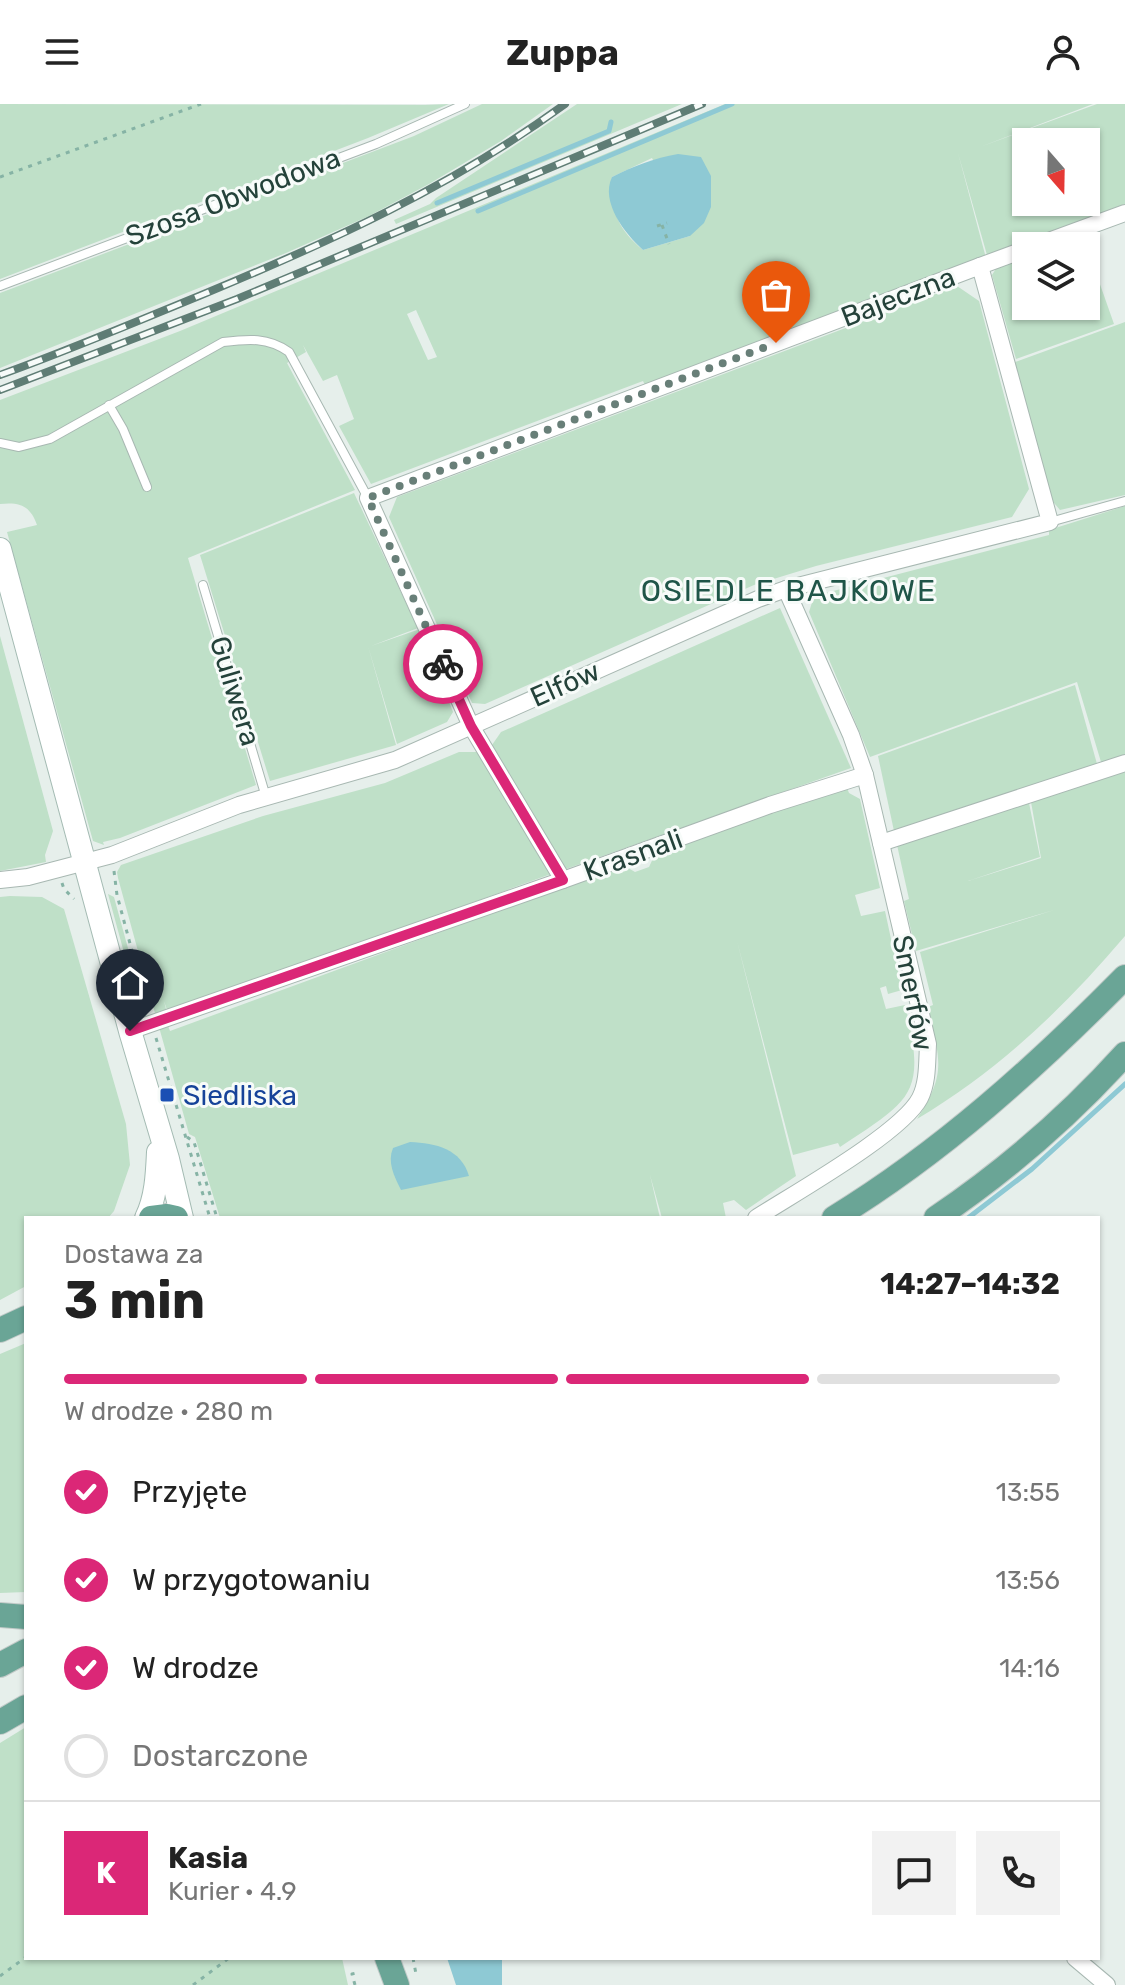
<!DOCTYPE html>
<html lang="pl">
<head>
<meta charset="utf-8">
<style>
	body { margin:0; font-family:Rubik,sans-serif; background:#f2f2f2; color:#222; height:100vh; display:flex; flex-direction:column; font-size:30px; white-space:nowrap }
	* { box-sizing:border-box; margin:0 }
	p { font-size:26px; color:#767676 }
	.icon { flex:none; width:44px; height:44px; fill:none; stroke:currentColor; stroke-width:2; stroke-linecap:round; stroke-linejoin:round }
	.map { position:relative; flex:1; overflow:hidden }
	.panel { position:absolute; left:24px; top:1112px; width:1076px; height:744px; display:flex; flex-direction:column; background:#fff; border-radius:0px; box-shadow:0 2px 6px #0004 }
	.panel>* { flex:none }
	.needle { width:52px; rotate:160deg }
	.buttons { position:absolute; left:1012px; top:24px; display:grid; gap:16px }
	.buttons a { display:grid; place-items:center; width:88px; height:88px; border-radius:0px; background:#fff; box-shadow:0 2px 6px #0004; font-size:40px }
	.pin { position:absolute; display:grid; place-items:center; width:68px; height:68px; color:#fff; margin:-82px -34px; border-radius:50% 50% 50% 0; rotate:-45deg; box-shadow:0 0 8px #0007 }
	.pin .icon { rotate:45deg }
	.courier { position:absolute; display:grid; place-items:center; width:80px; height:80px; margin:-40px; border:6px solid #db2777; border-radius:50%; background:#fff; color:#222; box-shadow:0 2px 10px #0007 }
	.overview em { font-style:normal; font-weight:700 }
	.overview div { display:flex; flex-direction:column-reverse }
	.overview { display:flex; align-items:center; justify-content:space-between; height:136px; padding:0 40px }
	h1 { font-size:52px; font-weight:700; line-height:60px }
	.bar { display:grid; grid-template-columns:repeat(4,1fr); gap:12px 8px; align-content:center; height:96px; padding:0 40px }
	.bar i { height:10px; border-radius:6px; background:#e0e0e0 }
	.bar .active { background:#db2777 }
	.bar p { grid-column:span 4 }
	.line { display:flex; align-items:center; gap:20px; padding:0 40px; border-top:2px solid #e0e0e0 }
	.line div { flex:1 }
	.round { display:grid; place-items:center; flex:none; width:84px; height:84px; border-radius:0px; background:#f2f2f2 }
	ol { padding:0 40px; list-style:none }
	li { display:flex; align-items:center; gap:24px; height:88px }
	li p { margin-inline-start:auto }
	li .icon { padding:8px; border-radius:50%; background:#db2777; color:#fff; stroke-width:4 }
	li:last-child { color:#767676 }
	li i { width:44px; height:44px; border:4px solid #e0e0e0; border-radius:50% }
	header { display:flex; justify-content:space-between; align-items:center; height:104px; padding:0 40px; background:#fff; font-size:36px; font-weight:700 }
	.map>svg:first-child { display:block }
	.green { fill:#bfe0c8; fill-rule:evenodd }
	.water { fill:#8ec9d4 }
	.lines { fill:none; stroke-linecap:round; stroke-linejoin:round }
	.stream { stroke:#8ec9d4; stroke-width:5 }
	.lane-casing { stroke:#a8b8b2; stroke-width:10 }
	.street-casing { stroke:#a8b8b2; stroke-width:18 }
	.secondary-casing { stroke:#a4bbb3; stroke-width:24 }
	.primary-casing { stroke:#c2cac8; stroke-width:26 }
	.path { stroke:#86b3a5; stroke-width:3; stroke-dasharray:4 6; stroke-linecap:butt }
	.lane { stroke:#fff; stroke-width:8 }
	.street { stroke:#fff; stroke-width:16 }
	.secondary { stroke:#fff; stroke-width:22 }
	.primary { stroke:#6aa596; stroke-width:24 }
	.rail-casing { stroke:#5f7d75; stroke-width:8 }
	.rail { stroke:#f7fbf9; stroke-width:5; stroke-dasharray:15; stroke-linecap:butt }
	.done { stroke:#687f78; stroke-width:8; stroke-dasharray:0 14.4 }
	.route { stroke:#db2777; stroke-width:10 }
	.transit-dot { fill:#1a4fb4; stroke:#f7fbf9; stroke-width:3 }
	.labels { text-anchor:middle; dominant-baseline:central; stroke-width:6; stroke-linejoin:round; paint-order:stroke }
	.street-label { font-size:28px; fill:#24423a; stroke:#f7fbf9 }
	.transit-label { font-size:28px; fill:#164399; stroke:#f7fbf9; text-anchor:start }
	.neighbourhood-label { font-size:30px; letter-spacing:2px; fill:#1f5548; stroke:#f7fbf9 }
</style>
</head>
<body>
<header><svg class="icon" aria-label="menu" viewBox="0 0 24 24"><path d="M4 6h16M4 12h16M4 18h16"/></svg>Zuppa<svg class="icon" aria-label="person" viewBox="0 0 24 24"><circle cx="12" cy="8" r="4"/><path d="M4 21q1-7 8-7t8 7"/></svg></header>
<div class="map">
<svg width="1125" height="1881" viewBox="0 0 1125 1881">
	<rect width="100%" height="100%" fill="#e6efeb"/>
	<g class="green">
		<polygon points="0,0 425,1 449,0 368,34 0,175"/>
		<polygon points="482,0 553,0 501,37 429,80 369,112 286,149 0,264 0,189 414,32"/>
		<polygon points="577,0 682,0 396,120 394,116 430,100 436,94"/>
		<path d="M725,0H1093L980,43L1097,0H1125V100L987,151L958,49L986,154L646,283L643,277L371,380L339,322L354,315L337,271L323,277L303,241L306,248L287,259L355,386L188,454L256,681L120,734L103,738L104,741L93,737L7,428L37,421C30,401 19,398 0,400V296L180,227ZM1026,38H1086V98H1026ZM652,54L690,132L643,146C617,124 611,107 612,73ZM416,206L437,253L428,256L407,210Z"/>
		<polygon points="1083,132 1114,220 1016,255 992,171 997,163 1026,153 1026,202 1086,202 1086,142 1055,142"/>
		<polygon points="957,182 979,197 1029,385 1012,413 816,462 754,481 485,600 472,599 389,413 397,393"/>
		<polygon points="1125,218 1125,391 1060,406 1049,393 1015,258"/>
		<polygon points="354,389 418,524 371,542 420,525 453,608 447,618 397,640 368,542 396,641 270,677 200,451"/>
		<polygon points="1125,402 1125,651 1101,658 1077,578 870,653 809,508 814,492 1049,431 1049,426"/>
		<polygon points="780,504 851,664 566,765 492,641 501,628"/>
		<polygon points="0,532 53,727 45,751 46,758 0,767"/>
		<polygon points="1075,581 1097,660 894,727 878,652"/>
		<polygon points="459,648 477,648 551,770 168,909 164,897 167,909 156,913 118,774 117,768 121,761 263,712 385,679"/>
		<path d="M1125,668V832C1063,905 999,966 917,1015C948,968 939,955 928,903L933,901L920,848L1054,806L916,847L904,797L909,795L897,741L1029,699L1040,753L968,777L1041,754L1031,698Z"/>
		<path d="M847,684L849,689L860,695L880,784L855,791L861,812L885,807L902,886L888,890L886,882L880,884L886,905L905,901C927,991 912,995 840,1043L838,1039L793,1051L737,837L796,1072L746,1106L734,1096L723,1099L726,1114H662L650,1071L660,1114H220L195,1033L189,1030L159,923L167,919L170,927L623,761L635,768L649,763L656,748L814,692Z"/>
		<polygon points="108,790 114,793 147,914 141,911"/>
		<polygon points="10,792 42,793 64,805 126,1020 130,1061 114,1107 108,1114 26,1114 26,1182 0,1196 0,793"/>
		<polygon points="26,1239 26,1488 0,1489 0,1250"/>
		<polygon points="26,1623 26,1854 342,1854 348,1881 0,1881 0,1639"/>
	</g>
	<g class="water">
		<path d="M678,50L701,53L711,72V103L704,119L690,132L643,146C625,130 600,98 612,73C634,62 654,54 678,50Z"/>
		<path d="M410,1038C436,1039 461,1045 469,1072L401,1086C394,1072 387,1058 393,1044Z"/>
		<polygon points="447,1854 502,1854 502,1881 456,1881"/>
	</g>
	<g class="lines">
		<g class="stream">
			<polyline points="437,99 609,27 611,18"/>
			<polyline points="478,107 732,0"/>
			<polyline points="968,1114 1032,1065 1125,980"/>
		</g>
		<g class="lane-casing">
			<g id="lane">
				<polyline points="0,182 376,40 465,0"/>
				<polyline points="109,301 123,325 147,383"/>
				<path d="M0,339L19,343L50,335L223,238C248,235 268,233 289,248L368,394"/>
				<polyline points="1050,418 1125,397"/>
				<polyline points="203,481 266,693"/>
			</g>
		</g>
		<g class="street-casing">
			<g id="street">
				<polyline points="1035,142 1125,109"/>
				<polyline points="980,162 1026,145"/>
				<polyline points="881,739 1125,659"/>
				<polyline points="0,776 28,773 112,751 239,701 395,656 758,495 786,485 1050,418 980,162 368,394 471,622 563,776"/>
				<polyline points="130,927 563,776 770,701 865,671"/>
				<path d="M756,1114C793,1090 902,1029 920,994C928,978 927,958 928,940L865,671L851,631L786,485"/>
				<polyline points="1075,1854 1107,1881"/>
			</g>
		</g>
		<g class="secondary-casing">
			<g id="secondary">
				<polyline points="0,445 130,927 168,1055 182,1114"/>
				<path d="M146,1114C156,1094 157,1070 158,1048"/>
			</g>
		</g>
		<g class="primary-casing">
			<g id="primary">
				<polyline points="151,1114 167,1112 176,1114"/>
				<path d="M834,1114C942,1048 1036,963 1125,873"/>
				<path d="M936,1114C1004,1068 1070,1011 1125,950"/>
				<polyline points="0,1226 26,1214"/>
				<polyline points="0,1511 26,1513"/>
				<polyline points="0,1561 26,1547"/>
				<polyline points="0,1618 26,1603"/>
				<polyline points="387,1854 397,1881"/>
			</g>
		</g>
		<g class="path">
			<polyline points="0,73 201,0"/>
			<polyline points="662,121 669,140"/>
			<polyline points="657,122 667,119"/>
			<polyline points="114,767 117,791 147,903"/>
			<polyline points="62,779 64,785 74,795"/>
			<polyline points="156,934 210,1114"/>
			<polyline points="187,1033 194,1038 217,1114"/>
			<polyline points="413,1854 416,1870"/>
			<polyline points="0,1872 26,1853"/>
			<polyline points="193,1881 229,1854"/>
			<polyline points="355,1881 352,1870 360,1868"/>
		</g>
		<use href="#lane" class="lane"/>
		<use href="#street" class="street"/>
		<use href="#secondary" class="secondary"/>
		<use href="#primary" class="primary"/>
		<g class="rail-casing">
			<g id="rail">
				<path d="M0,271C67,247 133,219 199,192C327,139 452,83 565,0"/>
				<polyline points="0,286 237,195 702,0"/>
			</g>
		</g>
		<use href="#rail" class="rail"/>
	</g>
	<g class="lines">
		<polyline class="done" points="443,560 368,394 776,239"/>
		<polyline class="route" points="130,927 563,776 471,622 443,560"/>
	</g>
	<rect class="transit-dot" x="159" y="983" width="16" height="16" rx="4"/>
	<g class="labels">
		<g class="street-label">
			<text transform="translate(233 93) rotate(-21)">Szosa Obwodowa</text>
			<text transform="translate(898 193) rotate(-21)">Bajeczna</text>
			<text transform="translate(565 580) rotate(-24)">Elfów</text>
			<text transform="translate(235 587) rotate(73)">Guliwera</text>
			<text transform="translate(633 751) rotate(-20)">Krasnali</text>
			<text transform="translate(913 889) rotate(79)">Smerfów</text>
		</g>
		<g class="transit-label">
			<text x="183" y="991">Siedliska</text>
		</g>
		<g class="neighbourhood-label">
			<text x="789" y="487">OSIEDLE BAJKOWE</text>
		</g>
	</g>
</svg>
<div class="buttons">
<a><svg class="needle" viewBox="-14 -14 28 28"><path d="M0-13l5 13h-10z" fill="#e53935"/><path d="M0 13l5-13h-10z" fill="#767676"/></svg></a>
<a><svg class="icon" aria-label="layers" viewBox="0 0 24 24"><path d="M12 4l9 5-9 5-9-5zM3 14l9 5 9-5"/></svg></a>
</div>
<div class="pin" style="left:776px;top:239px;background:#ea580c"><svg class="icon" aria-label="bag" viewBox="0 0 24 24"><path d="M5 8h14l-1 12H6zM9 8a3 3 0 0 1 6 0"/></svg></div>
<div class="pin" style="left:130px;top:927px;background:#1f2937"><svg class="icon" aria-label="home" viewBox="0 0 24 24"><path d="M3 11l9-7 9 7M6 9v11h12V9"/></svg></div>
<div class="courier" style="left:443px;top:560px"><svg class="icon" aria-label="bike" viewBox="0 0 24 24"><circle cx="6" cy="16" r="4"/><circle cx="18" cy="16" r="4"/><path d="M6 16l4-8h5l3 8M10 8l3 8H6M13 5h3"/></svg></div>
<section class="panel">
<div class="overview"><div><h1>3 min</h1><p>Dostawa za</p></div><em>14:27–14:32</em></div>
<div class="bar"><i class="active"></i><i class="active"></i><i class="active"></i><i></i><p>W drodze · 280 m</p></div>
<ol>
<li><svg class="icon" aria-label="check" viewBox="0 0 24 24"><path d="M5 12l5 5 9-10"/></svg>Przyjęte<p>13:55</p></li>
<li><svg class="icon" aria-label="check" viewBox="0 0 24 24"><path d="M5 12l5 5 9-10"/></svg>W przygotowaniu<p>13:56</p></li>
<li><svg class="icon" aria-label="check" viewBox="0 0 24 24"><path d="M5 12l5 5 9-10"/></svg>W drodze<p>14:16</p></li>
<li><i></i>Dostarczone</li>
</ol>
<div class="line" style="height:144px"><b class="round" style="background:#db2777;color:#fff">K</b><div><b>Kasia</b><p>Kurier · 4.9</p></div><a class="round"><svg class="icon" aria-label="chat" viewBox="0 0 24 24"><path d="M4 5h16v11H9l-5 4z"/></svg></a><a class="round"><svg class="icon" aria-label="phone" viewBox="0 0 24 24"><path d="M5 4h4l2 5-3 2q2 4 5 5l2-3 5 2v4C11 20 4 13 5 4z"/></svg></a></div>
</section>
</div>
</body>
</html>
